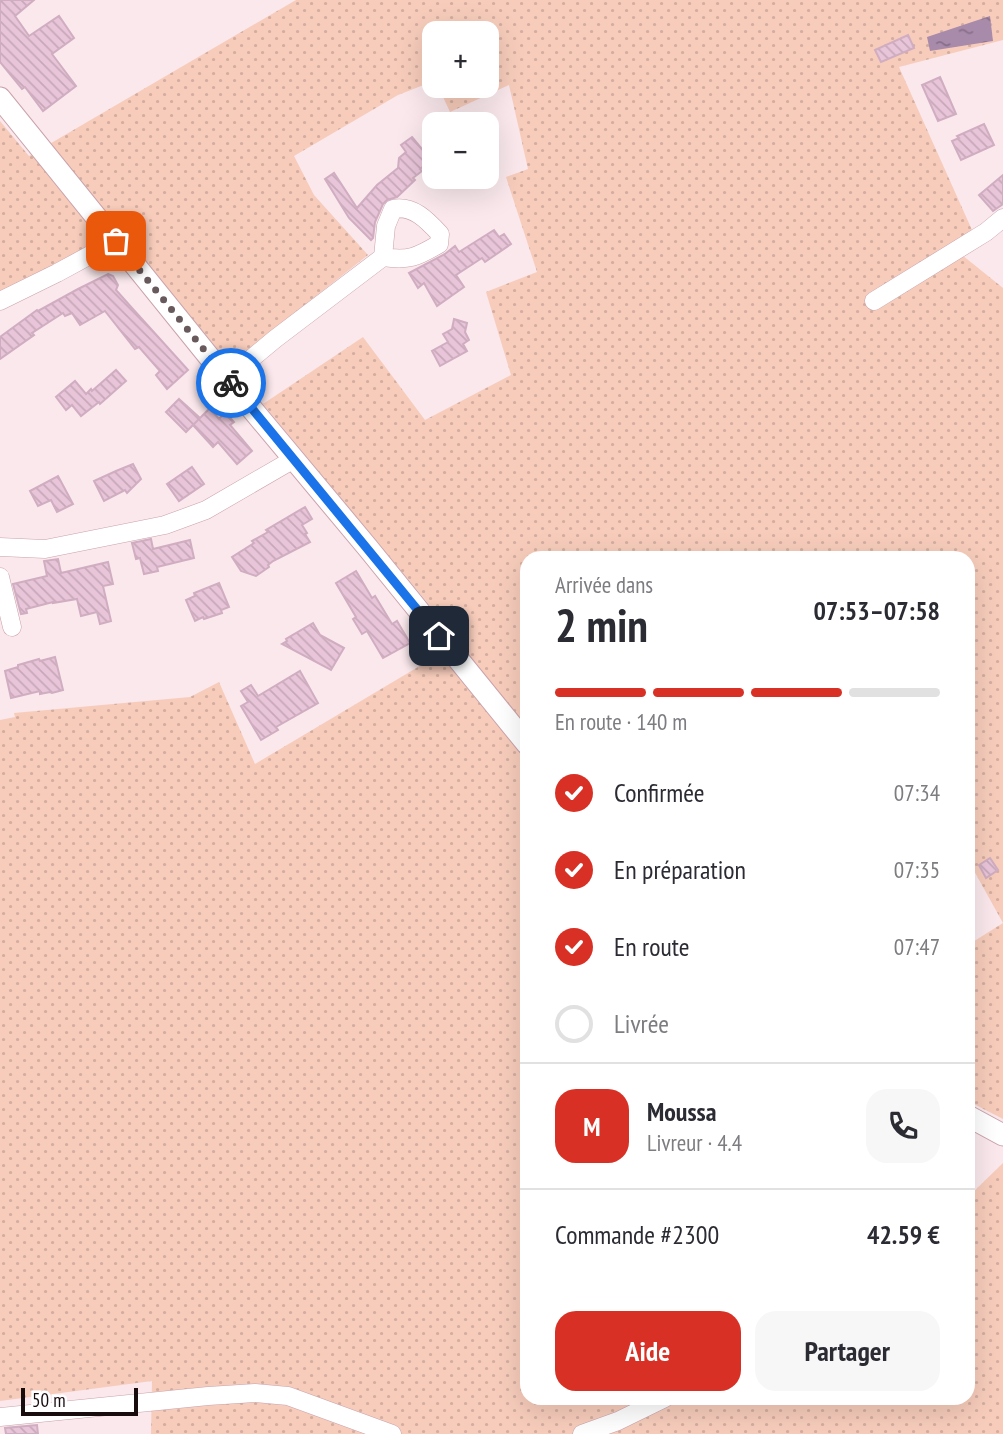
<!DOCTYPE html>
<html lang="fr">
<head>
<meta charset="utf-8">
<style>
	body { margin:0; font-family:"PT Sans Narrow",sans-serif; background:#f7f7f7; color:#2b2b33; height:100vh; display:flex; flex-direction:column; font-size:26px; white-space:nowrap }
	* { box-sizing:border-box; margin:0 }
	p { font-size:23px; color:#7c7c81 }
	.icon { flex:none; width:38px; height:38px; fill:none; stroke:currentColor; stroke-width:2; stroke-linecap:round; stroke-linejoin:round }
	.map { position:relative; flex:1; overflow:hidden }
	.panel { position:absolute; left:520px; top:551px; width:455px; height:854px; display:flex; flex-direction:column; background:#fff; border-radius:21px; box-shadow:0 7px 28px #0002 }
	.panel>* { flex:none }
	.buttons { position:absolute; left:422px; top:21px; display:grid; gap:14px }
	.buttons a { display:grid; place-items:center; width:77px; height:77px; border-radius:14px; background:#fff; box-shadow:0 7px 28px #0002; font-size:35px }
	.scale { position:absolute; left:21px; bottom:18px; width:117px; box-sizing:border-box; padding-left:7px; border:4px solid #190c0f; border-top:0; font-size:19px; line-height:24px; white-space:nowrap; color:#190c0f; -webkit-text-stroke:5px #fff; paint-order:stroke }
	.pin { position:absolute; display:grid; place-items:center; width:60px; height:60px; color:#fff; margin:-30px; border-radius:14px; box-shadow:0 4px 10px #0006 }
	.courier { position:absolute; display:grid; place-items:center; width:70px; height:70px; margin:-35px; border:5px solid #1a73e8; border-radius:50%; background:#fff; color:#222; box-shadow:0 2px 9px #0007 }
	.summary em { font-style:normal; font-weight:700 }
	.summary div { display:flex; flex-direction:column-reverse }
	.summary { display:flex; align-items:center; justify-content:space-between; height:119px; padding:0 35px }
	h1 { font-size:46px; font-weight:700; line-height:52px }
	.bar { display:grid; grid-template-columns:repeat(4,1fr); gap:10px 7px; align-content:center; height:84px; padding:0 35px }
	.bar i { height:9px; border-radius:5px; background:#e1e1e2 }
	.bar .current { background:#d93025 }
	.bar p { grid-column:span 4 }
	.line { display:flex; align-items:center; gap:18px; padding:0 35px; border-top:2px solid #e1e1e2 }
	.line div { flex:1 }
	.round { display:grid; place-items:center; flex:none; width:74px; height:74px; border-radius:21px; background:#f7f7f7 }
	ol { padding:0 35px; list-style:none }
	li { display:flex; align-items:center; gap:21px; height:77px }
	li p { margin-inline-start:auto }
	li .icon { padding:7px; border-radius:50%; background:#d93025; color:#fff; stroke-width:4 }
	li:last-child { color:#7c7c81 }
	li i { width:38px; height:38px; border:4px solid #e1e1e2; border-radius:50% }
	.action { display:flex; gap:14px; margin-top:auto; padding:14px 35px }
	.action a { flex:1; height:80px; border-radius:21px; background:#d93025; color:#fff; font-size:28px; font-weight:700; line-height:80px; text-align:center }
	.action a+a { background:#f7f7f7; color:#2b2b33 }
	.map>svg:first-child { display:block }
	.grass { fill:url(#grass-dots) }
	.water { fill:url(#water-ripples) }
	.building { fill:url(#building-back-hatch); stroke:#d0adc0; stroke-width:2 }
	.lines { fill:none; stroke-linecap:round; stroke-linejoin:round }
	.minor-casing { stroke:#caa2ab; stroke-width:19 }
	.tertiary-casing { stroke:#caa2ab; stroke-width:23 }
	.minor { stroke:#fff; stroke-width:18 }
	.tertiary { stroke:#fff; stroke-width:21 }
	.done { stroke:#68595c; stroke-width:7; stroke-dasharray:0 12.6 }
	.route { stroke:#1a73e8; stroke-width:9 }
</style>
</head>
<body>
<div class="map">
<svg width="1003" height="1434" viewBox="0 0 1003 1434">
	<defs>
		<pattern id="grass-dots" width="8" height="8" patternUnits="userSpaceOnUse" patternTransform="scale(1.75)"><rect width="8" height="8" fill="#f7ccbb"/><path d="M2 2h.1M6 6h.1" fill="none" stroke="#d3aea0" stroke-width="1.8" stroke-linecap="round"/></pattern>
		<pattern id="water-ripples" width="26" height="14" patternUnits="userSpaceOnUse" patternTransform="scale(1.75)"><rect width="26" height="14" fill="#a88aaa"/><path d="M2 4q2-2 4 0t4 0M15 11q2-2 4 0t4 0" fill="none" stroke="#886f89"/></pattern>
		<pattern id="building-back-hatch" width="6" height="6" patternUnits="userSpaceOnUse" patternTransform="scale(1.75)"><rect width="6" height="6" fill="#e9c5d9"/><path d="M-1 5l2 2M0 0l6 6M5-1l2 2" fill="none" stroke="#c7a8b9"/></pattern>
	</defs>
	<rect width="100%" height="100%" fill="#fae8ec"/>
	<g class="grass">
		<polygon points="296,0 1003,0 1003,40 899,67 972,230 962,255 1003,288 1003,923 968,860 968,558 527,558 527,1398 968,1398 968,1197 1003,1163 1003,1434 151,1434 152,1381 0,1401 0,720 15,717 14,713 190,697 219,682 255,764 460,642 263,404 363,337 425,420 511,375 486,292 537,272 506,177 528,169 509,85 450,112 438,86 486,86 486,33 434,33 434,81 398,95 294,156 314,195 368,255 230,364 116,226 87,249 0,291 0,121 29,156"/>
		<polygon points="1003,923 1003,1119 968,1101 968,945"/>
	</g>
	<polygon class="water" points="990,16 993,41 930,51 927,37"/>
	<g class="building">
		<polygon points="0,0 34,0 15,16 29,36 59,16 74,38 52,54 76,86 43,111 25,87 22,89 0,62"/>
		<polygon points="908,35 914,48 881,62 875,50"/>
		<polygon points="940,77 956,114 938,121 922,85"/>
		<polygon points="984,124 994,145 961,160 952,141 959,138 957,136"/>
		<polygon points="412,137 431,160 420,169 422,171 413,178 415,180 397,197 387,200 383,204 375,222 373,238 371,240 349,218 325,179 334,173 357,208 377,185 398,168 399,158 406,152 401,145"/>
		<polygon points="1003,175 1003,204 993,211 979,195"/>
		<polygon points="494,230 499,237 504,234 511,244 485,262 482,258 456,275 464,287 437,306 424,283 418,288 409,273 445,254 455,246 459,252"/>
		<polygon points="108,274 113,276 118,285 116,290 132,308 188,370 167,389 156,375 160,371 139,347 135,349 105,311 80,325 72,313 65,316 63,313 32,333 34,335 0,359 0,337 37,310 38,311 78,289"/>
		<polygon points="454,319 467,323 465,332 469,340 463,344 467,351 440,366 432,351 448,342 443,334 452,329"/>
		<polygon points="116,370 126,381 100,404 99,402 81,416 72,405 66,410 56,397 75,381 86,394 91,389 92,391"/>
		<polygon points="179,399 200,418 210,408 219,419 225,412 234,422 230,425 252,451 237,464 218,442 213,447 193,425 199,419 186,432 166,412"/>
		<polygon points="133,464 141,479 127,493 125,490 104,501 94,481 116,471"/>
		<polygon points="192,467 204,484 179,501 167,484"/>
		<polygon points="58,476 73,504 57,512 51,500 38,506 30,491"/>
		<polygon points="305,507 312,519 302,525 307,533 305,534 310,542 273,561 268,565 269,567 256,576 241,571 232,557 254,543 252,541 268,532 266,530"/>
		<polygon points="151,539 153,549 190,540 194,558 157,567 158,571 144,574 140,558 136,559 132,543"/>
		<polygon points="58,559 61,573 108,562 113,584 103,586 111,621 100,624 97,612 81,616 77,599 53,603 53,602 26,609 27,613 21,614 13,584 47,576 44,561"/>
		<polygon points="356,571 372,598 375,596 392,624 397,621 410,643 383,658 367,631 362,634 353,619 356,617 336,583"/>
		<polygon points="219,583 229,607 221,610 222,613 204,619 203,617 195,621 186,600 195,596 194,593"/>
		<polygon points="313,623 320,635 344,648 331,670 282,644 287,641 286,639"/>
		<polygon points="55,657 63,690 52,693 50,692 40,694 40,691 11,698 5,671 18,667 18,665 39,659 40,661"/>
		<polygon points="300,671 318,703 276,727 278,730 261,740 241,706 248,702 241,691 251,685 258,696"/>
		<polygon points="990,858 998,870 986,878 979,865"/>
		<polygon points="37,1425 38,1434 6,1434 5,1428"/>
	</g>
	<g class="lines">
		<g class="minor-casing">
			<g id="minor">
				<polyline points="0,301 57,273 116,241"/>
				<polyline points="874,301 986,232 1003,218"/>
				<path d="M227,379L275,339L383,257C409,261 417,257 439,244L440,234C427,220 413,205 393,209L386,226L383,257"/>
				<polyline points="0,547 45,549 165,525 206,510 294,459"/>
				<polyline points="0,577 12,627"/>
				<polyline points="0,1417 208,1396 255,1393 288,1396 392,1434"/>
				<polyline points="582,1434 618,1421 665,1398"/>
			</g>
		</g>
		<g class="tertiary-casing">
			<g id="tertiary">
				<polyline points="0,98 227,379 368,548 527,744"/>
				<polyline points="968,1116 1003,1135"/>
			</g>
		</g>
		<use href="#minor" class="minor"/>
		<use href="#tertiary" class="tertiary"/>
	</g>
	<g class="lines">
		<polyline class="done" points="116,241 231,383"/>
		<polyline class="route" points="231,383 439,636"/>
	</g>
</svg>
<div class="buttons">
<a>+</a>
<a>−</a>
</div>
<div class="scale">50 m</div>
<div class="pin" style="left:116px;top:241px;background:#ea580c"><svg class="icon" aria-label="bag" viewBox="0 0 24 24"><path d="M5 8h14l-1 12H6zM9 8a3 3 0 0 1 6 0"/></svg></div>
<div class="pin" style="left:439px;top:636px;background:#1f2937"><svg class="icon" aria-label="home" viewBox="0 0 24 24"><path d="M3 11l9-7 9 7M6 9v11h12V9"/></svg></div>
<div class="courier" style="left:231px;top:383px"><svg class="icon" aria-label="bike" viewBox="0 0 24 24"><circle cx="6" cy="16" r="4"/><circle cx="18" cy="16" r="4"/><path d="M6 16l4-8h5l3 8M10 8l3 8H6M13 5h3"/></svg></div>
<section class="panel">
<div class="summary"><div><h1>2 min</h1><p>Arrivée dans</p></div><em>07:53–07:58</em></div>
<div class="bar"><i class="current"></i><i class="current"></i><i class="current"></i><i></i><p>En route · 140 m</p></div>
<ol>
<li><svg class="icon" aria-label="check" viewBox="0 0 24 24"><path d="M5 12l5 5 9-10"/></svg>Confirmée<p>07:34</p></li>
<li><svg class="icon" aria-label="check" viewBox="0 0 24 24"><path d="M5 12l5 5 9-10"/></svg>En préparation<p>07:35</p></li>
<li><svg class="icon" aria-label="check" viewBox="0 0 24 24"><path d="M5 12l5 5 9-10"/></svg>En route<p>07:47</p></li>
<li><i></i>Livrée</li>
</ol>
<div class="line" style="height:126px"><b class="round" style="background:#d93025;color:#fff">M</b><div><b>Moussa</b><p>Livreur · 4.4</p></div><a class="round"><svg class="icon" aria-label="phone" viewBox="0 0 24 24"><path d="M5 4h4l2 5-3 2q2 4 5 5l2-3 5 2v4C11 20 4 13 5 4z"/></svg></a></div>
<div class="line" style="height:91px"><div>Commande #2300</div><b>42.59 €</b></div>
<div class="action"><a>Aide</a><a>Partager</a></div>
</section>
</div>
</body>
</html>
